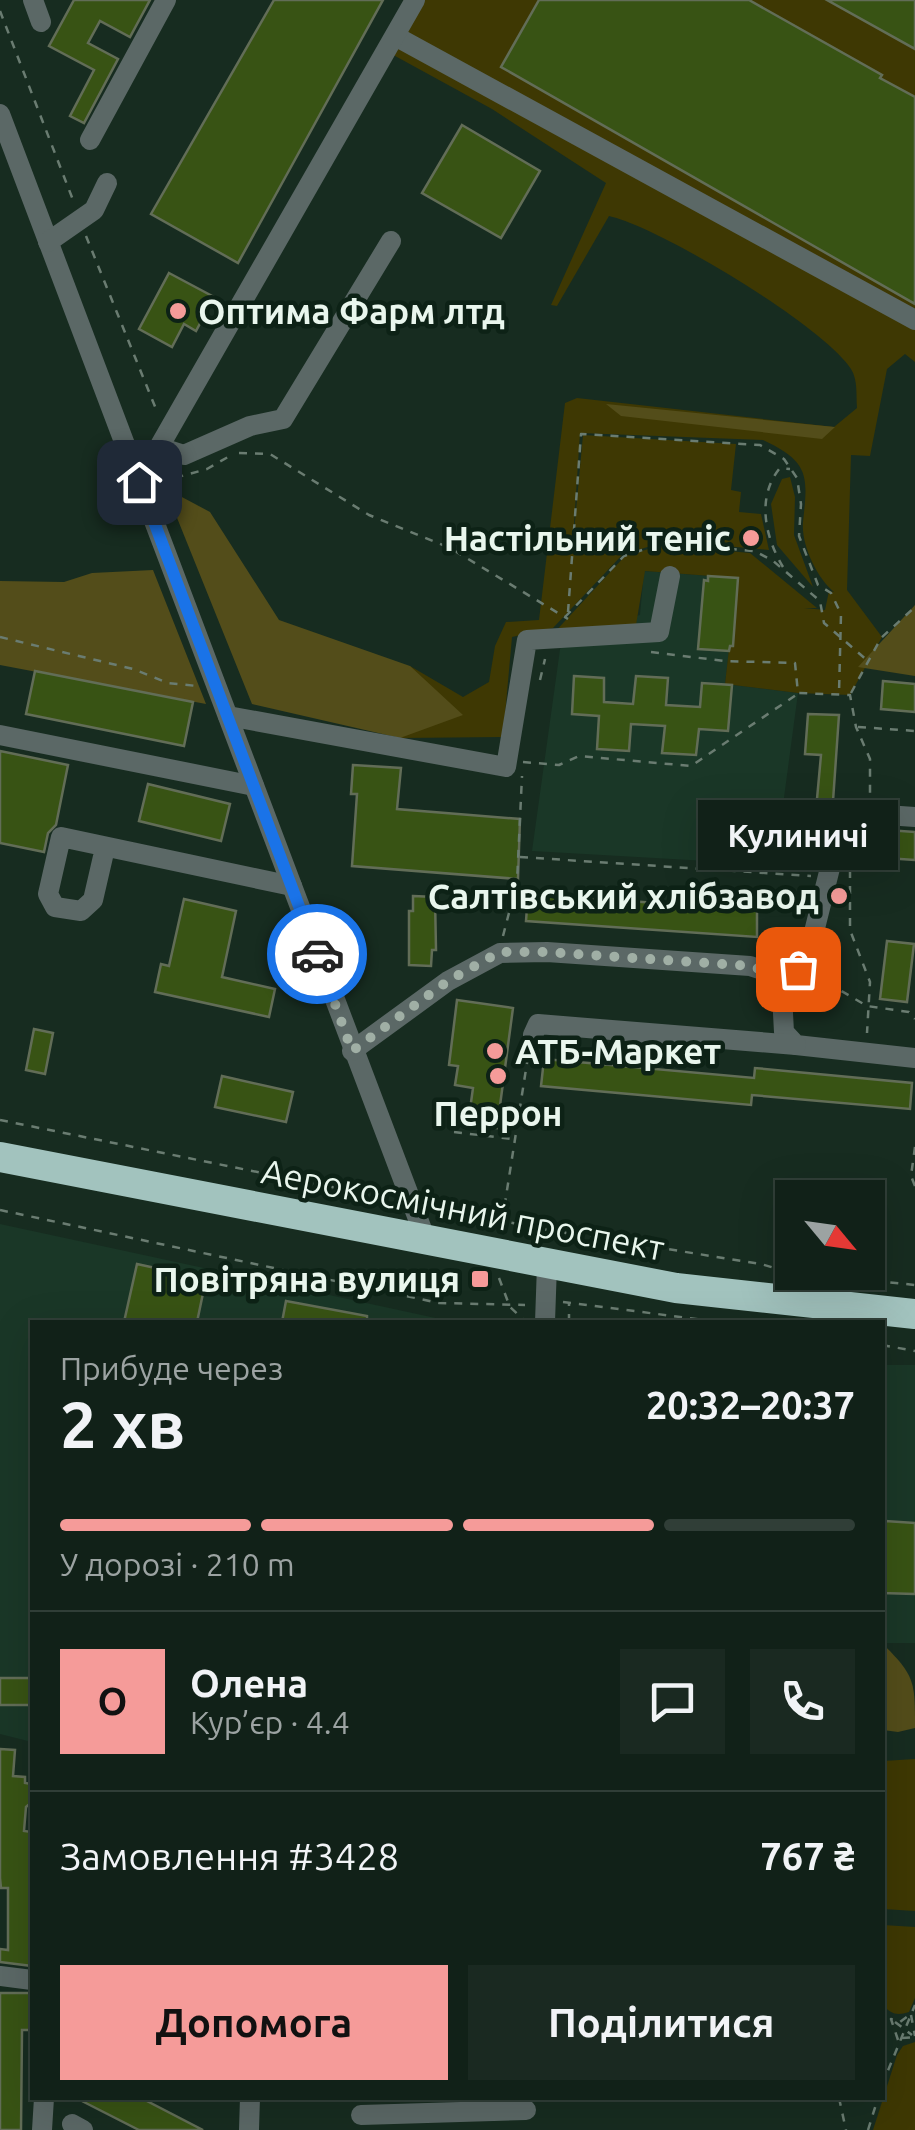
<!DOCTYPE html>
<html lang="uk">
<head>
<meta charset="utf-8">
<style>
	body { margin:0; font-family:Ubuntu,sans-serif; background:#1a2921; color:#f1f3f6; height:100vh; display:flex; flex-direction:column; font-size:38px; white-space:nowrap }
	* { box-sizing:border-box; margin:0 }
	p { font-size:32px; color:#9ca3a2 }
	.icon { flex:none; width:55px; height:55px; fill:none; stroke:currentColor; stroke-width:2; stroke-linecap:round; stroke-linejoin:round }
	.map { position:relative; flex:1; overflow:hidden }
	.panel { position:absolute; left:30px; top:1320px; width:855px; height:780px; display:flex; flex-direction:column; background:#112118; border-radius:0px; box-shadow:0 10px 40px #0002,0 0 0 2px #303e37 }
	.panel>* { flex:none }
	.needle { width:65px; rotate:119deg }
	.tools { position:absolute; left:775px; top:1180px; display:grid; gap:20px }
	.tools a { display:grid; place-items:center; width:110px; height:110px; border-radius:0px; background:#112118; box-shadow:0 10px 40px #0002,0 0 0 2px #303e37; font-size:50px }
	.pin { position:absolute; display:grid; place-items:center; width:85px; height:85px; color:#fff; margin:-42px; border-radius:20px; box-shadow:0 5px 15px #0006 }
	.courier { position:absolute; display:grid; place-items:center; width:100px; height:100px; margin:-50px; border:8px solid #1a73e8; border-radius:50%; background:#fff; color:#222; box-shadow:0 2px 12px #0007 }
	.bubble { position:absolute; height:70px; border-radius:0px; background:#112118; box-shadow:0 10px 40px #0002,0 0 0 2px #303e37; font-size:32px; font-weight:700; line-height:70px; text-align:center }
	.head em { font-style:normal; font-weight:700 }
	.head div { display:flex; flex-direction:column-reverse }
	.head { display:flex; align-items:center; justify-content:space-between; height:170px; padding:0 30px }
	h1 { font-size:65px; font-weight:700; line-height:75px }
	.bar { display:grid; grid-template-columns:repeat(4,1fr); gap:15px 10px; align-content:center; height:120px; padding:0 30px }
	.bar i { height:12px; border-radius:8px; background:#303e37 }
	.bar .selected { background:#f59b99 }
	.bar p { grid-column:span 4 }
	.line { display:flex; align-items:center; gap:25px; padding:0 30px; border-top:2px solid #303e37 }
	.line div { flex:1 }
	.round { display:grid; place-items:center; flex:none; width:105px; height:105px; border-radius:0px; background:#1a2921 }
	.action { display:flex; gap:20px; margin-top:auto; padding:20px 30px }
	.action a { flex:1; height:115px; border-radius:0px; background:#f59b99; color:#111; font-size:40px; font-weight:700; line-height:115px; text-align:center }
	.action a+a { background:#1a2921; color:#f1f3f6 }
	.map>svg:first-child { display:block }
	.built { fill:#1a3727 }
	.green { fill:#3e3803 }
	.forest { fill:#534d1a }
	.building { fill:#385314; stroke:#626d57; stroke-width:2.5 }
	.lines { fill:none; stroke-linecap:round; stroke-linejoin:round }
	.path { stroke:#6a7c71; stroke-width:2.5; stroke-dasharray:8 8; stroke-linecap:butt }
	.minor { stroke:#5b6866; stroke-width:20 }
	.highway { stroke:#a2c3be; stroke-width:30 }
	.done { stroke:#a0afa5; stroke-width:10; stroke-dasharray:0 18 }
	.route { stroke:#1a73e8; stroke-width:12 }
	.poi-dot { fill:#f59b99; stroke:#0d2216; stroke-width:4 }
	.labels { text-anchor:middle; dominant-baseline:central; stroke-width:9; stroke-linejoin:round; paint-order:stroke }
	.poi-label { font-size:35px; font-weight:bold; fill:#e9f6ed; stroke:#0d2216; text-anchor:end }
	.street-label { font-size:35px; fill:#e9f6ed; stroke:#0d2216 }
</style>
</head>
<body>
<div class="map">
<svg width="915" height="2130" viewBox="0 0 915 2130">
	<rect width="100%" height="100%" fill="#172c20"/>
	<g class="built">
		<polygon points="644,571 738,578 725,684 798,693 775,865 532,851 562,635 640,615"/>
		<polygon points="0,1224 454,1322 32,1322 32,1742 0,1734"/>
		<polygon points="882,1365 915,1365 915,1643 883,1643"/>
	</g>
	<g class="green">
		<path d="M403,0H915V362L905,354L887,369L870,456L851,455L847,590L882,637L850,695L798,693L725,684L737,578L645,571L636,625L552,635L625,556L662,545L750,553L817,608H804L825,610L829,591L834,592C817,578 801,545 803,522C808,476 810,462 763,440L580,433L572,554L583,435L736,444L731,490L741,492L739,512L761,514L769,550L669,541L623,554L553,628L512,637L503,737L400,738L410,666L463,697L489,682L495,646L506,622L539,620L565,403L577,398L834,427L857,408C856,395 858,380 851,369C824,326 659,227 609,216L557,306L551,305L606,183L492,109L386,51L412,5Z"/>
		<polygon points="790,477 795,497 794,535 813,587 777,545 771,504 782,479"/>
		<polygon points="915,1759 915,1911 883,1909 883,1761"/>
		<path d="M883,1925L915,1927V1998L909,2012C897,2016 891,2014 883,2005Z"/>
		<polygon points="915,2042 915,2130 873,2130 897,2055 903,2046"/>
	</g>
	<g class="forest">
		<polygon points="606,404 835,427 822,439 621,416"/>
		<polygon points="165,488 210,512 279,620 410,666 463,715 400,738 252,704"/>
		<polygon points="153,570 206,704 0,665 0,581 64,582 92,573"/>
		<polygon points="915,605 915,676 858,667"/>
		<path d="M882,1643C915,1676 915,1681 915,1728L898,1732L883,1730Z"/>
	</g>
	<g class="building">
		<polygon points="74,0 150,0 130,37 100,21 88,43 118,59 84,123 70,116 94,70 49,46"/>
		<polygon points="274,0 383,0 238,263 151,214"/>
		<polygon points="539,0 749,0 882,75 880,78 915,97 915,304 501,67"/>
		<polygon points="827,0 915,0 915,49"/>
		<polygon points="462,125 540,171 501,238 422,193"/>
		<polygon points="169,273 214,297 196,331 184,324 172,347 139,329"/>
		<polygon points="708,576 738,578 733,646 730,646 729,651 698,649 704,580 708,581"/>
		<polygon points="35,671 193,702 184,746 26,714"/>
		<polygon points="574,676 604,678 604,702 633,704 636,676 668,678 666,705 700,707 702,683 732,685 728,731 699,729 696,755 662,753 665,726 631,724 629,751 597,749 599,716 572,714"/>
		<polygon points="883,681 915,684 915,712 881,709"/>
		<polygon points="808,714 839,715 833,801 817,799 821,755 805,754"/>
		<polygon points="0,751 68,765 56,825 48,833 44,852 0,843"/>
		<polygon points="353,765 401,768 397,809 520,819 518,879 352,866 357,794 351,794"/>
		<polygon points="148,784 230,804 221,841 139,821"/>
		<polygon points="873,829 915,832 915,860 871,857"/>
		<polygon points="528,894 757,910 757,937 526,921"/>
		<polygon points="413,896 435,897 436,950 432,950 431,966 409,965 409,911 413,911"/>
		<polygon points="184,899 236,911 222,977 275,989 269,1017 155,992 161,964 169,966"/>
		<polygon points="887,941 914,944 907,1002 880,999"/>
		<polygon points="457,1000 513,1008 497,1128 468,1124 473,1088 455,1085 458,1066 449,1065"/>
		<polygon points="34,1029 53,1033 45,1074 26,1070"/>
		<polygon points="544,1059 754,1078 755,1068 912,1083 910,1109 752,1095 751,1105 541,1086"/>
		<polygon points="222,1076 293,1092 286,1122 215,1107"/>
		<polygon points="137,1264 206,1279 197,1322 124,1322"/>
		<polygon points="286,1301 367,1316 367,1322 282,1322"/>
		<polygon points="885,1521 915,1523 915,1594 882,1593"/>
		<rect x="0" y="1678" width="32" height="27"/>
		<polygon points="0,1749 15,1750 13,1776 25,1777 25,1783 32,1784 32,1802 26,1807 24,1831 32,1832 32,1966 0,1962 0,1949 8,1950 8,1888 1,1888 0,1878"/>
		<polygon points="0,1993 32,1993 32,2030 22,2030 21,2130 0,2130"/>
		<polygon points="76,2098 141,2098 203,2130 139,2130"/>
	</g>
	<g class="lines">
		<g class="path">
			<polyline points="0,11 73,200"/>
			<polyline points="86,236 158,414"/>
			<polyline points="239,453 270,454 369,515 450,548 568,619"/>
			<polyline points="160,482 207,469 228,457"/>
			<path d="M783,567C765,537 756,497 780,468L790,469"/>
			<polyline points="568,612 581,434 760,445 784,459 797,478 801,504 799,536 818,585 831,593 841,614 839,693"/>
			<polyline points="565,617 624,556 663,543 754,551 772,560 820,601 824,623 868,661"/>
			<polyline points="0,637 133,669 168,683 197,686"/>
			<polyline points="651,652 724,661 795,663 798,693 850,695 856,727 870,759 870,796"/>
			<polyline points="540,680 545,659"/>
			<polyline points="851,693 881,638 915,607"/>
			<polyline points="858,727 915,731"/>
			<polyline points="523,762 559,765 579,756 691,766 796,695"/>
			<polyline points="520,857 811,876"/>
			<polyline points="852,857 864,833"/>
			<polyline points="850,870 850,930 870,982 867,1033"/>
			<polyline points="503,936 517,882 522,776"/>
			<polyline points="814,975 867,1006 909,1012 915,1019"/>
			<polyline points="0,1120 391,1199"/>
			<polyline points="454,1132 512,1139"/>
			<polyline points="915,1147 911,1176 915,1186"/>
			<polyline points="433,1207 548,1230 761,1264 788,1272 915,1285"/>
			<polyline points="0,1210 439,1303 525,1305"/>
			<polyline points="502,1222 529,1050"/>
			<polyline points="499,1278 510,1307 525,1321"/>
			<polyline points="563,1302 720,1322"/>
			<polyline points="569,1322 569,1303"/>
			<polyline points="882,1345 915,1351"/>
			<polyline points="911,2015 915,2036"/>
			<polyline points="895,2022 912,2035"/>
			<polyline points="902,2038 915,2037"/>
			<polyline points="898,2040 891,2019 900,2022 908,2016"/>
			<polyline points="882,2085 915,2005"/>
			<polyline points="839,2098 846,2130"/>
			<polyline points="868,2130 878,2098"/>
		</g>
		<g class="minor">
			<polyline points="33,0 41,22"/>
			<polyline points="395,36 915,320"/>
			<polyline points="0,114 426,1240"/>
			<polyline points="90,140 166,0"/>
			<polyline points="48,242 94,210 107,183"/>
			<polyline points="159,447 184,455 250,426 283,419 391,241"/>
			<polyline points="139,482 415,0"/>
			<polyline points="228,716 506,767 527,640 659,632 670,576"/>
			<polyline points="0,735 254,786"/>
			<polyline points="105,848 93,900 81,911 55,907 48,894 61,837 292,886"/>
			<polyline points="781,976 784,1032 796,1045 915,1058"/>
			<polyline points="533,1035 538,1024 796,1045"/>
			<polyline points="352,1051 448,981 500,953 547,952 750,966 781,976 798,969 810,948 844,812 915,817"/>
			<polyline points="545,1322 547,1265"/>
			<polyline points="0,1976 32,1980"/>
			<polyline points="361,2115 526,2110"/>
			<polyline points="72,2124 83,2130"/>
			<polyline points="42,2130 44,2098"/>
			<polyline points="249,2130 250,2098"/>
		</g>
		<polyline class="highway" points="0,1157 676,1288 915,1314"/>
	</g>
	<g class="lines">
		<polyline class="done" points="317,954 352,1051 448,981 500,952 547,952 750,966 781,976 798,969"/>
		<polyline class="route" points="139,482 317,954"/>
	</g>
	<g class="poi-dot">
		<circle cx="178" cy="311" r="10"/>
		<circle cx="751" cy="538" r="10"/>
		<circle cx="839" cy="896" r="10"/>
		<circle cx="495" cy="1051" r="10"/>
		<circle cx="498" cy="1076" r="10"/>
		<rect x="470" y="1269" width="20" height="20" rx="5"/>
	</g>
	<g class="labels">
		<g class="poi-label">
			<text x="198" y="311" text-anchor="start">Оптима Фарм лтд</text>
			<text x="731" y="538">Настільний теніс</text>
			<text x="819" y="896">Салтівський хлібзавод</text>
			<text x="515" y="1051" text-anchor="start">АТБ-Маркет</text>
			<text x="498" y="1113" text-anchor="middle">Перрон</text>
			<text x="460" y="1279">Повітряна вулиця</text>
		</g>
		<g class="street-label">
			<text transform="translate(463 1209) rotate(11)">Аерокосмічний проспект</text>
		</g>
	</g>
</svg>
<div class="tools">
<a><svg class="needle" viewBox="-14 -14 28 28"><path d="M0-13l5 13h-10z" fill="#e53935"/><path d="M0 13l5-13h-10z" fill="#9ca3a2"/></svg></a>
</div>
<div class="pin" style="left:798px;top:969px;background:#ea580c"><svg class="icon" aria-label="bag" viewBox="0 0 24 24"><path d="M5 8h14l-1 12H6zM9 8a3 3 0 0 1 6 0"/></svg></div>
<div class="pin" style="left:139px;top:482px;background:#1f2937"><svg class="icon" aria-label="home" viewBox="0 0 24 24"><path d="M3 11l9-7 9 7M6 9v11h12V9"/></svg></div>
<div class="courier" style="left:317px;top:954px"><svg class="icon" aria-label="car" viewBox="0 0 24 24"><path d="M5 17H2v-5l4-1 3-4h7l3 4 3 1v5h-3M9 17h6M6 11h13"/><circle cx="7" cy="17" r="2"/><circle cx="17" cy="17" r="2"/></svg></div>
<div class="bubble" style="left:698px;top:800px;width:200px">Кулиничі</div>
<section class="panel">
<div class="head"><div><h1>2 хв</h1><p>Прибуде через</p></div><em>20:32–20:37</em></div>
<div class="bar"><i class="selected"></i><i class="selected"></i><i class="selected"></i><i></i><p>У дорозі · 210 m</p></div>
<div class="line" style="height:180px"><b class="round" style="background:#f59b99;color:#111">О</b><div><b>Олена</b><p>Кур’єр · 4.4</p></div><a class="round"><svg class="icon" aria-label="chat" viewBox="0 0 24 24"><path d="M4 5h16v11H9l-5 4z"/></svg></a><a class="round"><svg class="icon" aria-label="phone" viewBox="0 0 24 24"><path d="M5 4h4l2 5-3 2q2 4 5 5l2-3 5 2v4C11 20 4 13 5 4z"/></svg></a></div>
<div class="line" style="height:130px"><div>Замовлення #3428</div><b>767 ₴</b></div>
<div class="action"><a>Допомога</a><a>Поділитися</a></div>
</section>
</div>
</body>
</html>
